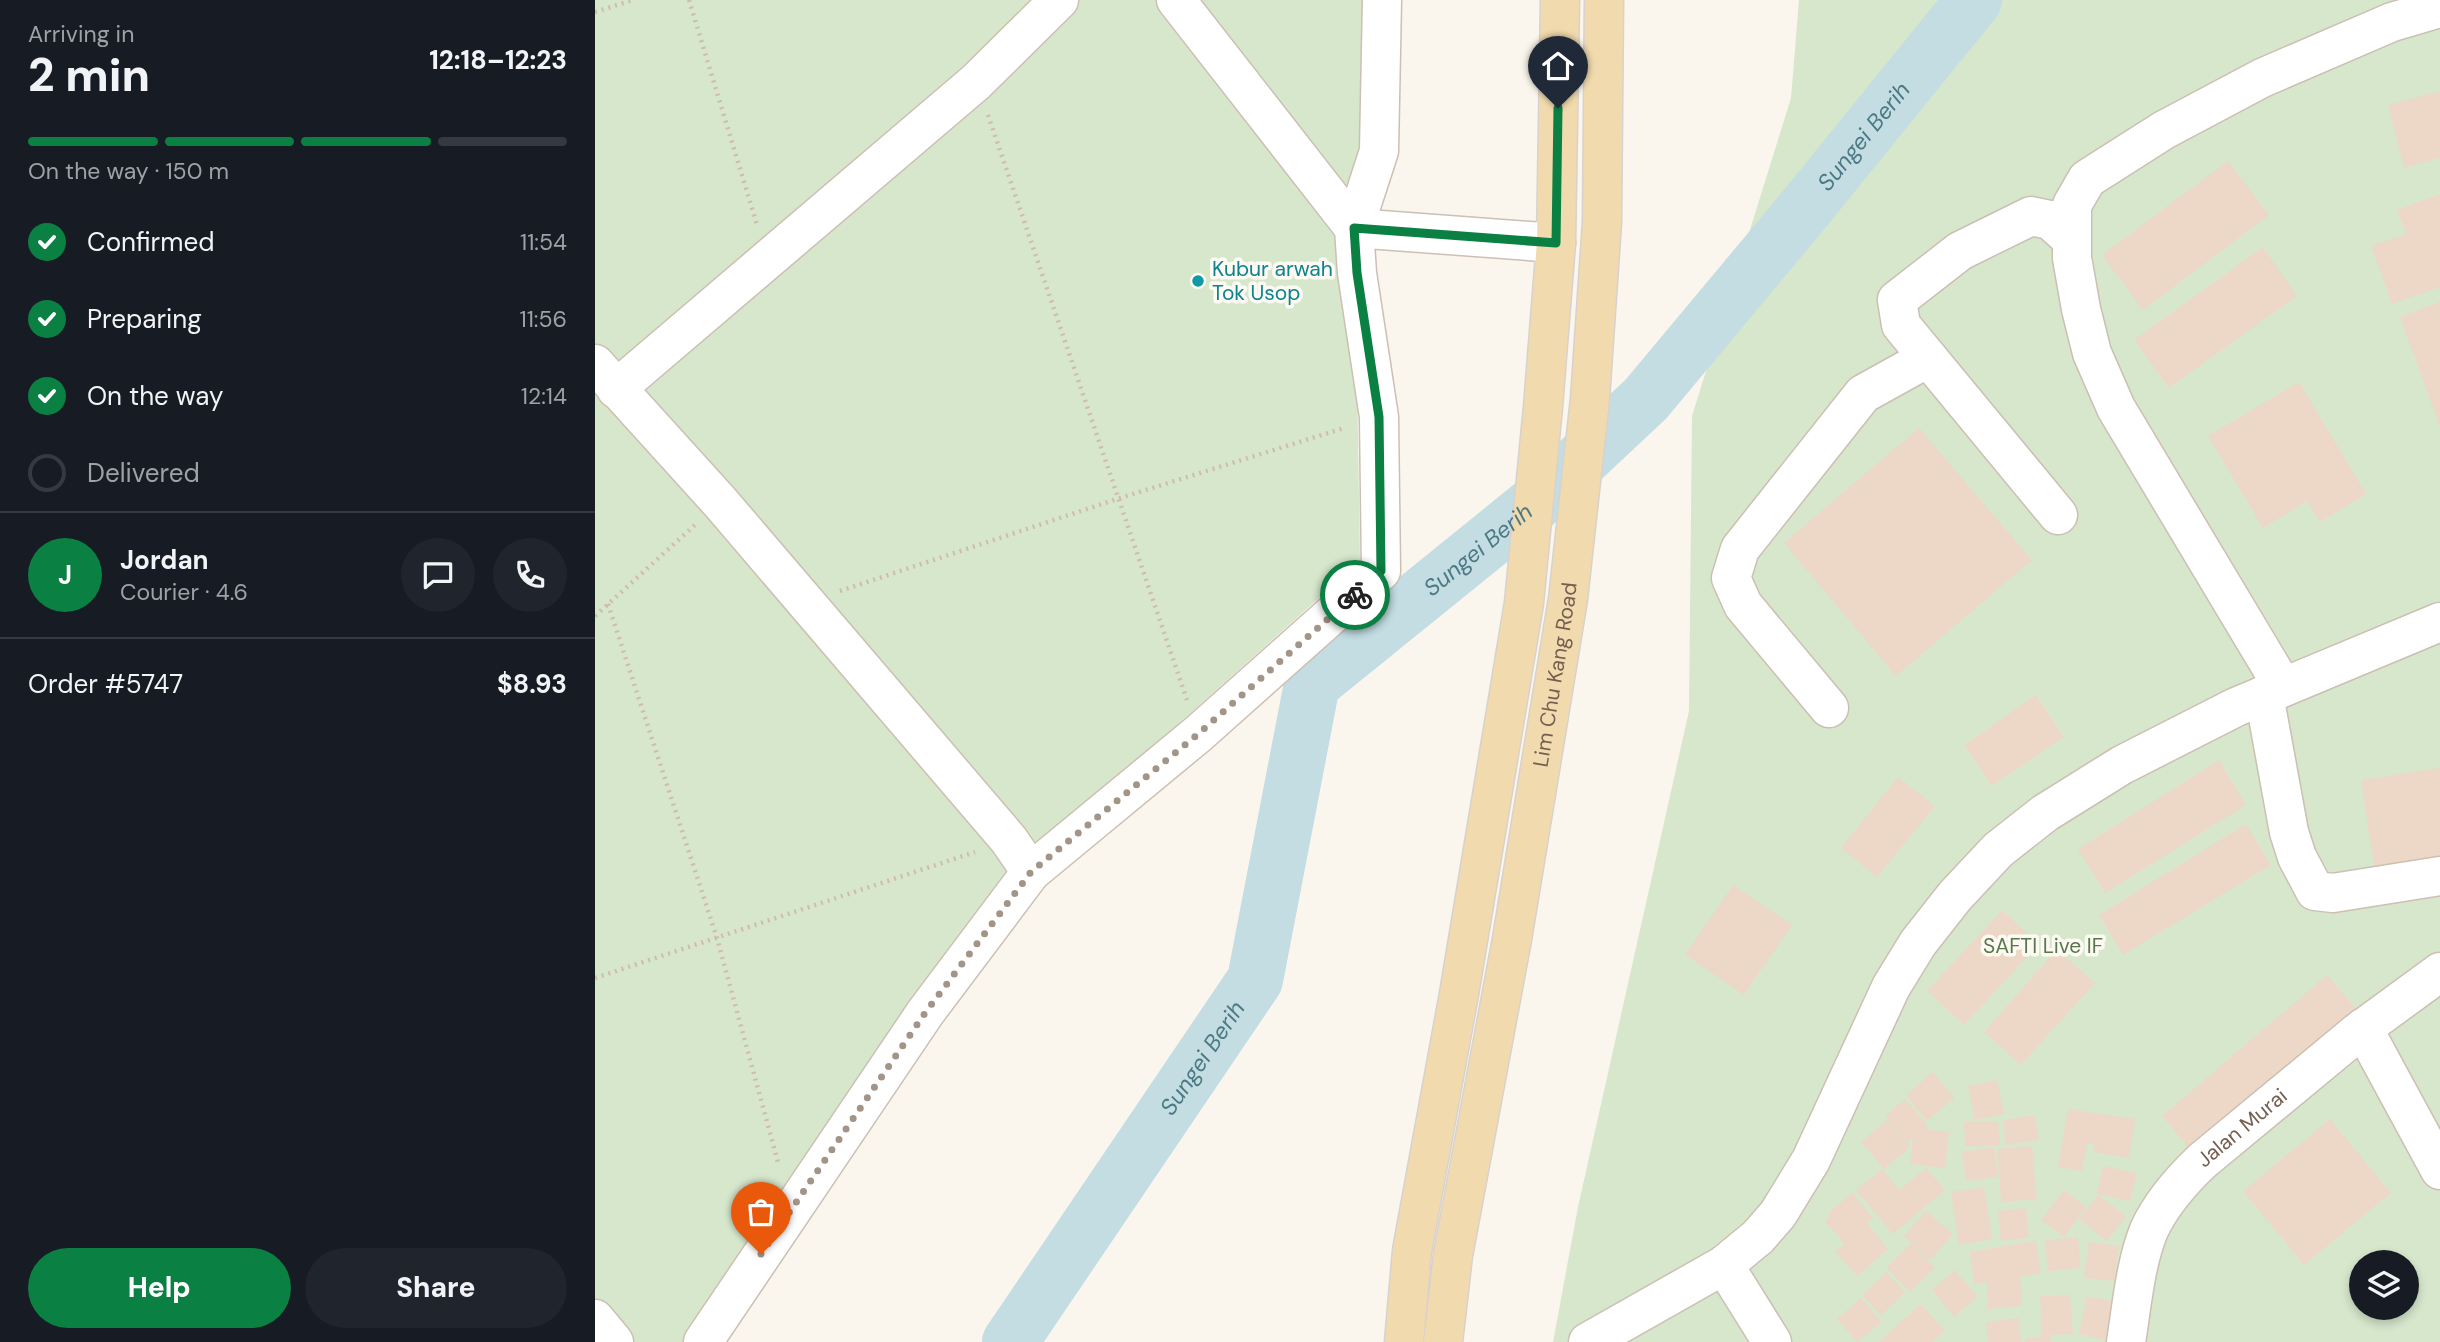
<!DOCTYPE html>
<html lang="en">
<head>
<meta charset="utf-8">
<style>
	body { margin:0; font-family:"DM Sans",sans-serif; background:#20242c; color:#f1f3f6; height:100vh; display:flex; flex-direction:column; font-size:26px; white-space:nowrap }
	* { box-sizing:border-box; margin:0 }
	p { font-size:23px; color:#9ea1a6 }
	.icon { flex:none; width:38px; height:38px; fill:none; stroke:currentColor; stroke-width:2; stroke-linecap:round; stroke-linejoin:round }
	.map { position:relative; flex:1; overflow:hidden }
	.sheet { display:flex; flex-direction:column; background:#171b24; width:595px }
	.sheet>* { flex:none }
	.tools { position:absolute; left:1754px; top:1250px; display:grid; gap:14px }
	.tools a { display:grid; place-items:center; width:70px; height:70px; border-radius:50%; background:#171b24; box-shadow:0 4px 10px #0003; font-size:35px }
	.pin { position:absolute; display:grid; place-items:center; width:60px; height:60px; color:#fff; margin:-72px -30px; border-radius:50% 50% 50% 0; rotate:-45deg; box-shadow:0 0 7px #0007 }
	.pin .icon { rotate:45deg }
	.courier { position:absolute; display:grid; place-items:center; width:70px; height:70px; margin:-35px; border:5px solid #0b8043; border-radius:50%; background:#fff; color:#222; box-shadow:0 2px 9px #0007 }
	.summary em { font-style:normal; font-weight:800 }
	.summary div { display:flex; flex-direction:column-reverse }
	.summary { display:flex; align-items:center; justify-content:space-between; height:119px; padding:0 28px }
	h1 { font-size:46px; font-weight:800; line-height:52px }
	.bar { display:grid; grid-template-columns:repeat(4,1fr); gap:10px 7px; align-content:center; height:84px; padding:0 28px }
	.bar i { height:9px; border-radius:5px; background:#363941 }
	.bar .on { background:#0b8043 }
	.bar p { grid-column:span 4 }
	.line { display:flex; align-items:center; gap:18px; padding:0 28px; border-top:2px solid #363941 }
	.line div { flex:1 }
	.round { display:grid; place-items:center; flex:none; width:74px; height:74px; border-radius:37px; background:#20242c }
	ol { padding:0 28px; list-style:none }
	li { display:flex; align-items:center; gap:21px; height:77px }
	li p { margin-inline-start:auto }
	li .icon { padding:7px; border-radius:50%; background:#0b8043; color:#fff; stroke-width:4 }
	li:last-child { color:#9ea1a6 }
	li i { width:38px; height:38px; border:4px solid #363941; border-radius:50% }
	.primary-button { display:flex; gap:14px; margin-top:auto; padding:14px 28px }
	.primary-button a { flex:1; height:80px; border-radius:42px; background:#0b8043; color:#fff; font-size:28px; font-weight:800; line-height:80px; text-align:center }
	.primary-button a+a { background:#20242c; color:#f1f3f6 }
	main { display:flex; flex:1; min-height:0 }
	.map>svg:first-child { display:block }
	.green { fill:#d6e7cc; fill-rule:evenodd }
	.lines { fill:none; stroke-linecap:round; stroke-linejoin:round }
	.river { stroke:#c3dde3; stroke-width:56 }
	.building { fill:#edd8c7 }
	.minor-casing { stroke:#ccbfb3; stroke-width:41 }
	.major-casing { stroke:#d8d2ce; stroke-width:41 }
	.path { stroke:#d2bbaa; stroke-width:4.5; stroke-dasharray:2 5; stroke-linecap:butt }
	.minor { stroke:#fff; stroke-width:38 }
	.major { stroke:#f1daad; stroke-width:38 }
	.done { stroke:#a39488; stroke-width:7; stroke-dasharray:0 12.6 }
	.route { stroke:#0b8043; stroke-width:9 }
	.culture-dot { fill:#0f9aa8; stroke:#fdfaf3; stroke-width:2.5 }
	.labels { text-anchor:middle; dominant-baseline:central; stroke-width:7; stroke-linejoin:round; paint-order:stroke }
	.culture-label { font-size:21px; fill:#0d838f; stroke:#fdfaf3; text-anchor:start }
	.street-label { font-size:21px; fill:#745f51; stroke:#fdfaf3 }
	.park-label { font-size:21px; fill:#56784b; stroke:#fdfaf3 }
	.water-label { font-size:23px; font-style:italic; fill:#4d7984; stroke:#fdfaf3 }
</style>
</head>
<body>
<main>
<section class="sheet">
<div class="summary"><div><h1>2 min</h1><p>Arriving in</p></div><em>12:18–12:23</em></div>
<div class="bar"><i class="on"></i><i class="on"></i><i class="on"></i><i></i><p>On the way · 150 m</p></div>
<ol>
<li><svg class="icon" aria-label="check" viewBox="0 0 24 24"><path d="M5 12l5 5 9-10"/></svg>Confirmed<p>11:54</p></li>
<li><svg class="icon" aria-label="check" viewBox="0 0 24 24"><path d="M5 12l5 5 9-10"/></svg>Preparing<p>11:56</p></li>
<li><svg class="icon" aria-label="check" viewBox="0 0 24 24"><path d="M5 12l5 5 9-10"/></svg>On the way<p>12:14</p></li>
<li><i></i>Delivered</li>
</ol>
<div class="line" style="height:126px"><b class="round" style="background:#0b8043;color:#fff">J</b><div><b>Jordan</b><p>Courier · 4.6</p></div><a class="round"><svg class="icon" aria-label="chat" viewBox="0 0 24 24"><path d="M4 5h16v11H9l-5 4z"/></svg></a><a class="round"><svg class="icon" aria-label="phone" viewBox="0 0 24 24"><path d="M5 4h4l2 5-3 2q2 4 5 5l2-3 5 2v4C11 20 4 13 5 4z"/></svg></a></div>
<div class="line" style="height:91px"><div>Order #5747</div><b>$8.93</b></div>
<div class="primary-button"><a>Help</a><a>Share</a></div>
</section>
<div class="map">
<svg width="1845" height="1342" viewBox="0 0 1845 1342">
	<rect width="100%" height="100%" fill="#fbf6ed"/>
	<g class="green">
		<polygon points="0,0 804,0 802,158 760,256 765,561 424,867 89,1342 31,1342 0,1306"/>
		<path d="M1204,0H1845V1342H958L983,1207L1094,711L1097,416L1196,98ZM1766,1262H1811V1307H1766Z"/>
	</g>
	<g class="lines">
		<path class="river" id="s1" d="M415,1342L660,980L717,684L938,505L1051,399L1212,206L1379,0"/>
	</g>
	<g class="building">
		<polygon points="1845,91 1845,158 1809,168 1793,105"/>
		<polygon points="1633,161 1674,215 1548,310 1507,255"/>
		<polygon points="1845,194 1845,287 1797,304 1776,246 1811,234 1802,210"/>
		<polygon points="1668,247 1702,296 1574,388 1539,340"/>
		<polygon points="1845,302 1845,427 1805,317"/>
		<polygon points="1704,382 1771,494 1725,522 1712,501 1668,528 1613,436"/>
		<polygon points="1324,428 1437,560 1301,676 1189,543"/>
		<polygon points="1441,695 1469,737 1397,786 1369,745"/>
		<polygon points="1624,760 1651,805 1510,893 1483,849"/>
		<polygon points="1845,768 1845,856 1779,866 1766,780"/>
		<polygon points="1303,777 1340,806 1282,877 1246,848"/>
		<polygon points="1651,824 1676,865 1528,955 1504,915"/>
		<polygon points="1138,885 1197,925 1149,995 1090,955"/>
		<polygon points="1407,910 1444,944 1369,1025 1332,991"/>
		<polygon points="1462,949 1500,983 1426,1065 1389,1032"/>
		<polygon points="1732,975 1765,1013 1599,1154 1567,1116"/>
		<polygon points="1338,1072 1359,1098 1332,1121 1311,1095"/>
		<polygon points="1402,1080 1409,1114 1380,1120 1373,1086"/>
		<polygon points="1310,1099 1333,1126 1329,1129 1354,1132 1350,1168 1315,1164 1318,1138 1313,1143 1290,1116"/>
		<polygon points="1473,1109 1540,1119 1534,1158 1498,1152 1500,1144 1492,1143 1487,1171 1463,1167"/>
		<polygon points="1440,1115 1444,1140 1411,1145 1408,1120"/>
		<polygon points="1735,1119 1796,1193 1709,1265 1648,1191"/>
		<polygon points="1292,1120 1315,1147 1289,1169 1266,1142"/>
		<polygon points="1403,1121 1405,1145 1370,1147 1369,1122"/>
		<polygon points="1437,1146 1442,1199 1406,1202 1402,1149"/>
		<polygon points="1399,1147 1403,1177 1371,1181 1367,1152"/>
		<polygon points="1508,1166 1542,1173 1535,1201 1502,1194"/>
		<polygon points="1331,1168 1350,1190 1298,1234 1261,1190 1287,1169 1304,1190"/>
		<polygon points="1389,1187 1397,1239 1364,1245 1356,1192"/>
		<polygon points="1469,1190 1491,1207 1469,1237 1446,1220"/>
		<polygon points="1257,1193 1278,1218 1272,1223 1293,1249 1262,1276 1240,1251 1250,1244 1230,1221 1236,1216 1233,1213"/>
		<polygon points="1503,1195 1531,1216 1512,1241 1484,1219"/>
		<polygon points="1431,1208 1434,1238 1406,1241 1403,1211"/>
		<polygon points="1331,1211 1358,1234 1335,1260 1309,1236"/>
		<polygon points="1483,1237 1486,1268 1453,1271 1450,1240"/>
		<polygon points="1441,1241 1446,1273 1425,1277 1427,1306 1393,1309 1392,1282 1379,1284 1375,1252"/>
		<polygon points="1494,1242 1524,1246 1519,1281 1489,1278"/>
		<polygon points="1316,1243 1340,1268 1315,1292 1291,1268"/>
		<polygon points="1360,1270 1382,1297 1359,1317 1337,1290"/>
		<polygon points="1291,1272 1310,1293 1286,1315 1267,1295"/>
		<polygon points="1475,1295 1478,1334 1456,1335 1456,1342 1431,1342 1431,1338 1447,1337 1445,1296"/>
		<polygon points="1492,1296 1522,1302 1513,1341 1484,1334"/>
		<polygon points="1266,1298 1287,1322 1262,1342 1242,1319"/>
		<polygon points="1326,1304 1350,1331 1337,1342 1284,1342"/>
		<polygon points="1424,1318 1426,1342 1393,1342 1391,1322"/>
	</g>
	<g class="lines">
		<g class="minor-casing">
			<g id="minor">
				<polyline points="581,0 759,228 961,243"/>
				<polyline points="0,364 125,502 414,840 436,872"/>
				<polyline points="21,389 381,82 464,0"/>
				<polyline points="1463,515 1306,325 1302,300 1365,251 1436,216 1455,220 1476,239"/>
				<polyline points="1688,687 1521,408 1497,353 1486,309 1477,258 1477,205 1492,179 1569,130 1667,78 1797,22 1845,8"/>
				<polyline points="1669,695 1694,832 1702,857 1720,891 1738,893 1845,876"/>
				<polyline points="1234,708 1148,605 1136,578 1145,549 1268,394 1333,358"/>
				<polyline points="1768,1028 1845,1170"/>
				<polyline points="1129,1265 1177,1342"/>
				<polyline points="0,1319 19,1342"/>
				<polyline points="108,1342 330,1013 436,872 603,734 786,571 784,417 762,273 759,228 784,151 787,0"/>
				<polyline points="993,1342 1129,1265 1163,1237 1183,1214 1216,1160 1296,987 1323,943 1360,896 1403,850 1450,813 1527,765 1641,707 1845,622"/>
				<path id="s2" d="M1531,1342C1537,1305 1540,1265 1554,1230C1566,1204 1586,1181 1607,1161L1763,1032L1845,972"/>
			</g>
		</g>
		<g class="major-casing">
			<g id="major">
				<polyline points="809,1342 817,1251 864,994 929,603 948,407 961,243 965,0"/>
				<path id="s3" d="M848,1342L858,1255L917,939L973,599L995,399L1007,222L1009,0"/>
			</g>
		</g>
		<g class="path">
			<polyline points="94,0 162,225"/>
			<polyline points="0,12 38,0"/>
			<polyline points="393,115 592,700"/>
			<polyline points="245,591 525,498 749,428"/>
			<polyline points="13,604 122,938 184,1166"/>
			<polyline points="0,616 101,524"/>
			<polyline points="0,978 380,852"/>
		</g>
		<use href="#minor" class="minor"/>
		<use href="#major" class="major"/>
	</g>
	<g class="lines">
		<polyline class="done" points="166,1254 330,1013 436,872 603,734 760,595"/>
		<polyline class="route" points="760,595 786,571 784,417 762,273 759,228 961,243 963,108"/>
	</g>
	<circle class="culture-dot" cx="603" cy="281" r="7"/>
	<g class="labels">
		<g class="culture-label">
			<text x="617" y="269">Kubur arwah<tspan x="617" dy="24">Tok Usop</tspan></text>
		</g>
		<g class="street-label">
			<text stroke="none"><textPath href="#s3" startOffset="677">Lim Chu Kang Road</textPath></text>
			<text stroke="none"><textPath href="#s2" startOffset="254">Jalan Murai</textPath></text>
		</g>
		<g class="park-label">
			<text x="1448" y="946">SAFTI Live IF</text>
		</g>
		<g class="water-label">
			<text stroke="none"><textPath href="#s1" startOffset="1519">Sungei Berih</textPath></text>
			<text stroke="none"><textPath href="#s1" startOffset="952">Sungei Berih</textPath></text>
			<text stroke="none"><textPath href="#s1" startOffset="343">Sungei Berih</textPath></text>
		</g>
	</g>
</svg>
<div class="tools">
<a><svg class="icon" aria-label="layers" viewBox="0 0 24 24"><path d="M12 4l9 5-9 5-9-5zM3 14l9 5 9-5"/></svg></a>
</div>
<div class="pin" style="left:166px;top:1254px;background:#ea580c"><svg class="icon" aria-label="bag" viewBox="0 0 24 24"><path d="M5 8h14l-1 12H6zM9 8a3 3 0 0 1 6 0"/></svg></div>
<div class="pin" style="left:963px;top:108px;background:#1f2937"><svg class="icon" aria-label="home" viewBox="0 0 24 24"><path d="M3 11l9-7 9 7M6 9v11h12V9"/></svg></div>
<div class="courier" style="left:760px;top:595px"><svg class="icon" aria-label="bike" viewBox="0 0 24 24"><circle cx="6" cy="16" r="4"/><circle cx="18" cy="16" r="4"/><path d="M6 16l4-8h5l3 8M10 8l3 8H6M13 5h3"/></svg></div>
</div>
</main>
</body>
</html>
